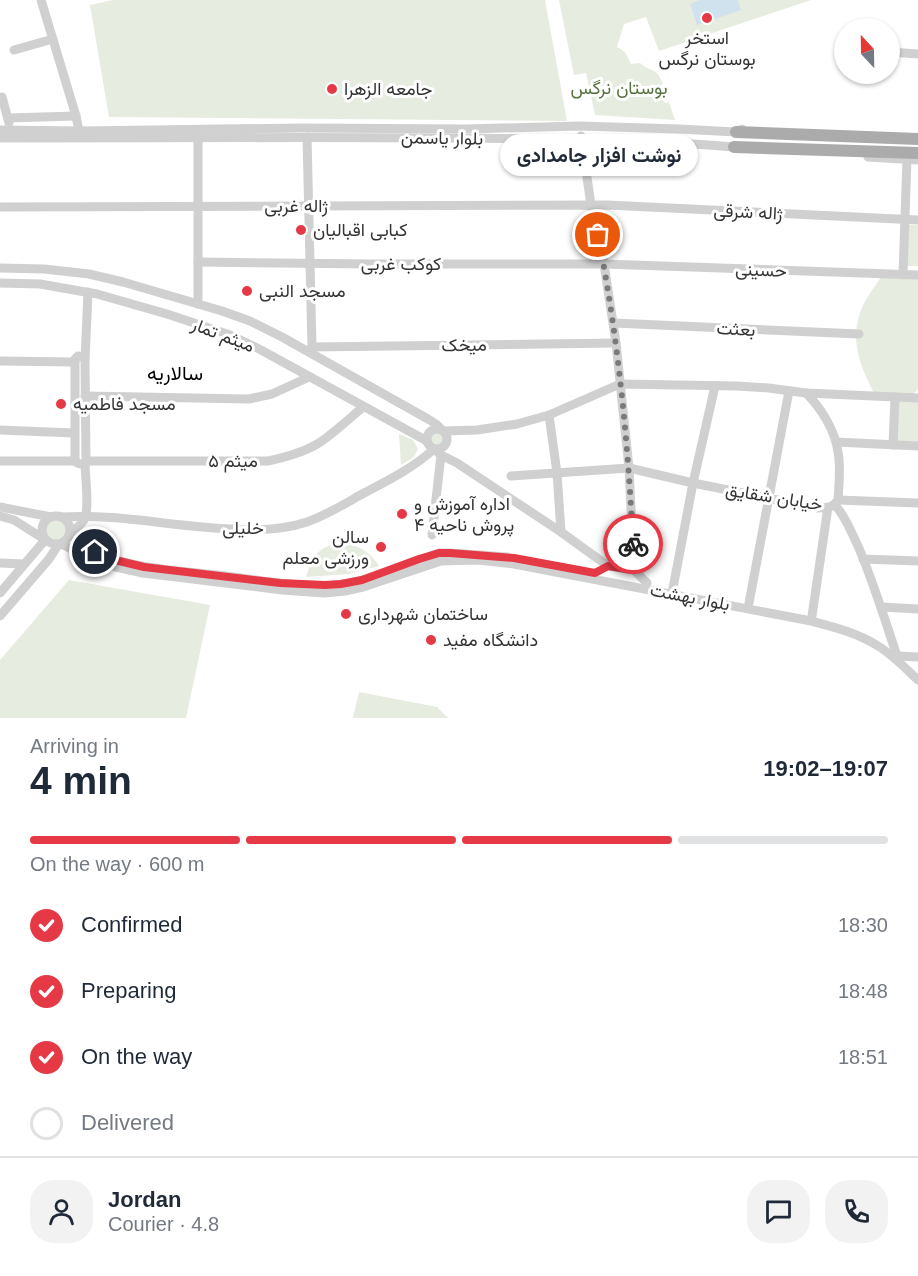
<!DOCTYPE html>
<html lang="en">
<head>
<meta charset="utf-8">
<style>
	body { margin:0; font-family:Helvetica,Vazirmatn,sans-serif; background:#f2f2f3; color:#1f2937; height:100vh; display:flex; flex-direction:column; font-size:22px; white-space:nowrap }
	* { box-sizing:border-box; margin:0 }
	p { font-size:20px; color:#747a83 }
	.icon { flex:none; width:33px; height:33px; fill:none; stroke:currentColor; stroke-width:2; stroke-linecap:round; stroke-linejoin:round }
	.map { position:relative; height:718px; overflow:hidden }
	.sheet { display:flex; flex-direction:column; background:#fff; flex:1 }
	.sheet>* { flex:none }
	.needle { width:39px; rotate:338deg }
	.tools { position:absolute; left:834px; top:18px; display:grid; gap:12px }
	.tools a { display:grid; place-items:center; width:66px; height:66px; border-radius:50%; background:#fff; box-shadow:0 2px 4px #0004; font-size:30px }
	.pin { position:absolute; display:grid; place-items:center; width:51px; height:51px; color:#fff; margin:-26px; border:3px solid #fff; border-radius:50%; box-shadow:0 2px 6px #0007 }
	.courier { position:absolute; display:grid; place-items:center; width:60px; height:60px; margin:-30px; border:4px solid #e63946; border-radius:50%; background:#fff; color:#222; box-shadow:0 2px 8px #0007 }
	.bubble { position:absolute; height:42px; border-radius:21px; background:#fff; box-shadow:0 2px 4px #0004; font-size:20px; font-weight:700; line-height:42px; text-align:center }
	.head em { font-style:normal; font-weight:700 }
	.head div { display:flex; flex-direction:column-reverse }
	.head { display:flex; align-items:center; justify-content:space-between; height:102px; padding:0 30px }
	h1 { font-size:39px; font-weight:700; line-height:45px }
	.bar { display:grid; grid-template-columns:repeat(4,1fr); gap:9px 6px; align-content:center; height:72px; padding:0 30px }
	.bar i { height:8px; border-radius:4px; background:#e0e1e3 }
	.bar .selected { background:#e63946 }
	.bar p { grid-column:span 4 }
	.line { display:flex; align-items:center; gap:15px; padding:0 30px; border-top:2px solid #e0e1e3 }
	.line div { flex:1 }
	.round { display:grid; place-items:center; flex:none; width:63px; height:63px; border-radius:24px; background:#f2f2f3 }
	ol { padding:0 30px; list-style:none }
	li { display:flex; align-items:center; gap:18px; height:66px }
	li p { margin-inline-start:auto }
	li .icon { padding:6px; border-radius:50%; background:#e63946; color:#fff; stroke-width:4 }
	li:last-child { color:#747a83 }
	li i { width:33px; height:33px; border:3px solid #e0e1e3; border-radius:50% }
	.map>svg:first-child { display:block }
	.green { fill:#e6ecdf }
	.water { fill:#cfe2ee }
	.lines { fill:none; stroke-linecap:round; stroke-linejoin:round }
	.minor { stroke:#d0d0d0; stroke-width:9 }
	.major { stroke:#ababab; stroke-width:12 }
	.done { stroke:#7a7a7a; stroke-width:6; stroke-dasharray:0 10.8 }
	.route { stroke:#e63946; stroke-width:8 }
	.poi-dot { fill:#e63946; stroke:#fff; stroke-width:2 }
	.labels { text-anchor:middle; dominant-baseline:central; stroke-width:6; stroke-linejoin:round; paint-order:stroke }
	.poi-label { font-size:18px; fill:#333; stroke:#fff; text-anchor:start }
	.park-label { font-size:18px; fill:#56703f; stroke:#fff }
	.street-label { font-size:18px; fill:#333; stroke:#fff }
	.neighbourhood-label { font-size:20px; fill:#000; stroke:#fff }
</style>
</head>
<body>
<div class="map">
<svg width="918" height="718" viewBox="0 0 918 718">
	<rect width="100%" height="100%" fill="#fff"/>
	<g class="green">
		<polygon points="113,0 545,0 567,121 109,117 90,5"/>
		<path d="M559,0H811L659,51L646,17L624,24L617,47L625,52L631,64L640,63C651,74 655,64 663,84L659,86L665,103L669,102L675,120L595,115L586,73L574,75Z"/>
		<polygon points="909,225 918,225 918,266 907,266"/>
		<path d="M881,277L918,279V389L913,395L874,393C861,367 850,343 860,313C864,300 874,288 881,277Z"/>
		<polygon points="896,398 918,400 918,445 894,443"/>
		<circle cx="437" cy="439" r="7"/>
		<polygon points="399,434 413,440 418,449 414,457 401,465"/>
		<circle cx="56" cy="530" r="11"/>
		<path d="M338,543C355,543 371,552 379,566L349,574L306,577C312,557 317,548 338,543Z"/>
		<polygon points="69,580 210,605 186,718 0,718 0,660"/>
		<polygon points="359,692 437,707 448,718 353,718"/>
	</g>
	<polygon class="water" points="700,0 738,0 741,10 697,25 690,4"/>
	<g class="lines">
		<g class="minor">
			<polyline points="41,0 76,116 80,136"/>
			<polyline points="14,50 53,39"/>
			<polyline points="890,52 918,54"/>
			<polyline points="2,97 9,123"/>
			<polyline points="8,118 76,116"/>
			<polyline points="0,130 80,131 302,128 467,129 579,126 679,129 736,132 742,129"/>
			<polyline points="581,136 591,205 604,264 616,343 629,468 634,570"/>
			<polyline points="307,137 312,347 310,350"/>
			<path d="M0,138C151,138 302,137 453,138C547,139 640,139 734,147L738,148"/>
			<polyline points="868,157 918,160"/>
			<polyline points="0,207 607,205 918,220"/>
			<polyline points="198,262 373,264 604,264 918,275"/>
			<polyline points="0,268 44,269 89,274 123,282 222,311 250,321 282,337 428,419 436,424 442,430"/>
			<polyline points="903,275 907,159"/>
			<polyline points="0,283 40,284 97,294 167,314 230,335 261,350 427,441"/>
			<polyline points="198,304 198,138"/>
			<polyline points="614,323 859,334"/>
			<polyline points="312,347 616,343"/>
			<polyline points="85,360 88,292"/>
			<polyline points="0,361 75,362"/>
			<polyline points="85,396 249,399 272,394 309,377"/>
			<polyline points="549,415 557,473 561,532"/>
			<circle cx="437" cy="439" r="10"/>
			<polyline points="0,430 74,433"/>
			<polyline points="443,431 477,430 517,424 549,415 620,384 737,386 769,388 806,393 918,398"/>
			<polyline points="836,442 918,446"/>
			<polyline points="893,445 895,397"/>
			<polyline points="435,450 441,455 457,463 561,532 608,566 634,570"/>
			<polyline points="0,461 75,461"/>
			<path d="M86,461L85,360L83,357L78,356L75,359V461C79,465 83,465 86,461H268C287,457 306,452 322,441C336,431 350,418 363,407"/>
			<path d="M511,476L629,468L693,483L818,508C827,508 833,508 838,500C839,484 841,467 838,452C835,430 821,408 806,393"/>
			<polyline points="838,500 918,503"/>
			<path d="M835,505C846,517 851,532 858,546C873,581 884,617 896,653"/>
			<polyline points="0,507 51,517"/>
			<circle cx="56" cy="530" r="14"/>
			<polyline points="0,516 14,520 44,539"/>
			<path d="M61,517C108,514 156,523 202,527C237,530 274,533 307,522C327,515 346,503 364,493C389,480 413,468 434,449"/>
			<path d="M70,533C78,541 86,548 96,552C132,570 185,571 225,576C262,580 308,590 344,584C376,579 408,564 439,553H450L507,557"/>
			<path d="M70,533C75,529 81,525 84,520C90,510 85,475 85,463"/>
			<polyline points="432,535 441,455"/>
			<path d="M61,544L90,558L116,567L143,573L282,590L325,593L345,591L363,587L441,561L478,560L514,564L811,621C834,627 858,633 878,646C893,655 905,668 918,680"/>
			<polyline points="863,559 918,561"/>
			<polyline points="0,563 23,564"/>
			<polyline points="634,570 647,583"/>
			<polyline points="673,588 693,483 715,386"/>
			<polyline points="0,593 45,540"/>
			<polyline points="749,603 789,391"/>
			<polyline points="882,607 918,609"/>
			<polyline points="0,616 49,559 58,545"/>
			<polyline points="812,616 828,507"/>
			<polyline points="899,656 918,657"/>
		</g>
		<g class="major">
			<polyline points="736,132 918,139"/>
			<polyline points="734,147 918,153"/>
		</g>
	</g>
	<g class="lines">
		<path class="done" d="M598,235C618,337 628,440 633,544"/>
		<polyline class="route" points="95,552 119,561 144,567 280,583 325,585 341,584 362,580 419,559 439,553 450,553 514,558 595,573 608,566 634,570 633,544"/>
	</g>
	<g class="poi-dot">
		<circle cx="707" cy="18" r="6"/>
		<circle cx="332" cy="89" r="6"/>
		<circle cx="301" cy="230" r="6"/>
		<circle cx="247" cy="291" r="6"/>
		<circle cx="61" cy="404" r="6"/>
		<circle cx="402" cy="514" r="6"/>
		<circle cx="381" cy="547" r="6"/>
		<circle cx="346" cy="614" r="6"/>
		<circle cx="431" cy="640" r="6"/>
	</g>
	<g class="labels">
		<g class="poi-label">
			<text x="707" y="38" text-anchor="middle">استخر<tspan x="707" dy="21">بوستان نرگس</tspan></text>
			<text x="344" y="89">جامعه الزهرا</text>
			<text x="313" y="230">کبابی اقبالیان</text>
			<text x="259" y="291">مسجد النبی</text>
			<text x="73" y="404">مسجد فاطمیه</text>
			<text x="414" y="504">اداره آموزش و<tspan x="414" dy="21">پروش ناحیه ۴</tspan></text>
			<text x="369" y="537" text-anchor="end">سالن<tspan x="369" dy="21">ورزشی معلم</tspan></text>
			<text x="358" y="614">ساختمان شهرداری</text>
			<text x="443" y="640">دانشگاه مفید</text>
		</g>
		<g class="park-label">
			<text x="619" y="88">بوستان نرگس</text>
		</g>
		<g class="street-label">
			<text transform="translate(442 138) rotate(1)">بلوار یاسمن</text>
			<text x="296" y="206">ژاله غربی</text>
			<text transform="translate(748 212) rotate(3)">ژاله شرقی</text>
			<text x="401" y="264">کوکب غربی</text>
			<text transform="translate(761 270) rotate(2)">حسینی</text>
			<text transform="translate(736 329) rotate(3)">بعثت</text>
			<text transform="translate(223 335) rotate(21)">میثم تمار</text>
			<text transform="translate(464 345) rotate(-1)">میخک</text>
			<text x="233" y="461">میثم ۵</text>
			<text transform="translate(774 497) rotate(9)">خیابان شقایق</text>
			<text x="243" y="528">خلیلی</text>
			<text transform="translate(690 597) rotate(11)">بلوار بهشت</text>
		</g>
		<g class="neighbourhood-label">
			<text x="175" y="373">سالاریه</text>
		</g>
	</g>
</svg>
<div class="tools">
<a><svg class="needle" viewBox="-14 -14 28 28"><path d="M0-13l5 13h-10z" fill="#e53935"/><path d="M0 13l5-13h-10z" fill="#747a83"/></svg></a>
</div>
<div class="pin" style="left:598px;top:235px;background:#ea580c"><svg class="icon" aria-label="bag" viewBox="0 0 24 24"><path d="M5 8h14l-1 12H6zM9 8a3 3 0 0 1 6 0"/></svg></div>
<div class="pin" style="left:95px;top:552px;background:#1f2937"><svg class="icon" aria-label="home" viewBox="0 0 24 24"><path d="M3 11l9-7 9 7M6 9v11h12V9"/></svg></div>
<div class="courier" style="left:633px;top:544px"><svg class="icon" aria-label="bike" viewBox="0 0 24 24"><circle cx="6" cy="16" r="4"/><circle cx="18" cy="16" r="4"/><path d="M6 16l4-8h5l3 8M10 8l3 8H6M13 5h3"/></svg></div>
<div class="bubble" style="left:500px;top:134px;width:198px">نوشت افزار جامدادی</div>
</div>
<section class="sheet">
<div class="head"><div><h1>4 min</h1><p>Arriving in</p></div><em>19:02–19:07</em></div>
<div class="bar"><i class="selected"></i><i class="selected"></i><i class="selected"></i><i></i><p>On the way · 600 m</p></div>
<ol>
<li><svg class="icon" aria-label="check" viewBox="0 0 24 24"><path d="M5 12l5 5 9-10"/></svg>Confirmed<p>18:30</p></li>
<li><svg class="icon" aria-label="check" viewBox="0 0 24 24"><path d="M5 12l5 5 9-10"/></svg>Preparing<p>18:48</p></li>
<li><svg class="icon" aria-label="check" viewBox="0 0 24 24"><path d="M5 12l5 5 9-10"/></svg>On the way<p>18:51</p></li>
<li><i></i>Delivered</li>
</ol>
<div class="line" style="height:108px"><a class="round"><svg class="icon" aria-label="person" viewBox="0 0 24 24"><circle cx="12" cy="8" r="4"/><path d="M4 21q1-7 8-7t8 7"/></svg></a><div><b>Jordan</b><p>Courier · 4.8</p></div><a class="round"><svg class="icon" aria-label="chat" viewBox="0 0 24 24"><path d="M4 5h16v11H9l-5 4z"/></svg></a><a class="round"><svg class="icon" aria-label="phone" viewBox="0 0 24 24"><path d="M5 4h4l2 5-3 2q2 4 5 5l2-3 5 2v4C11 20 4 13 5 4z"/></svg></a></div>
</section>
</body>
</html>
